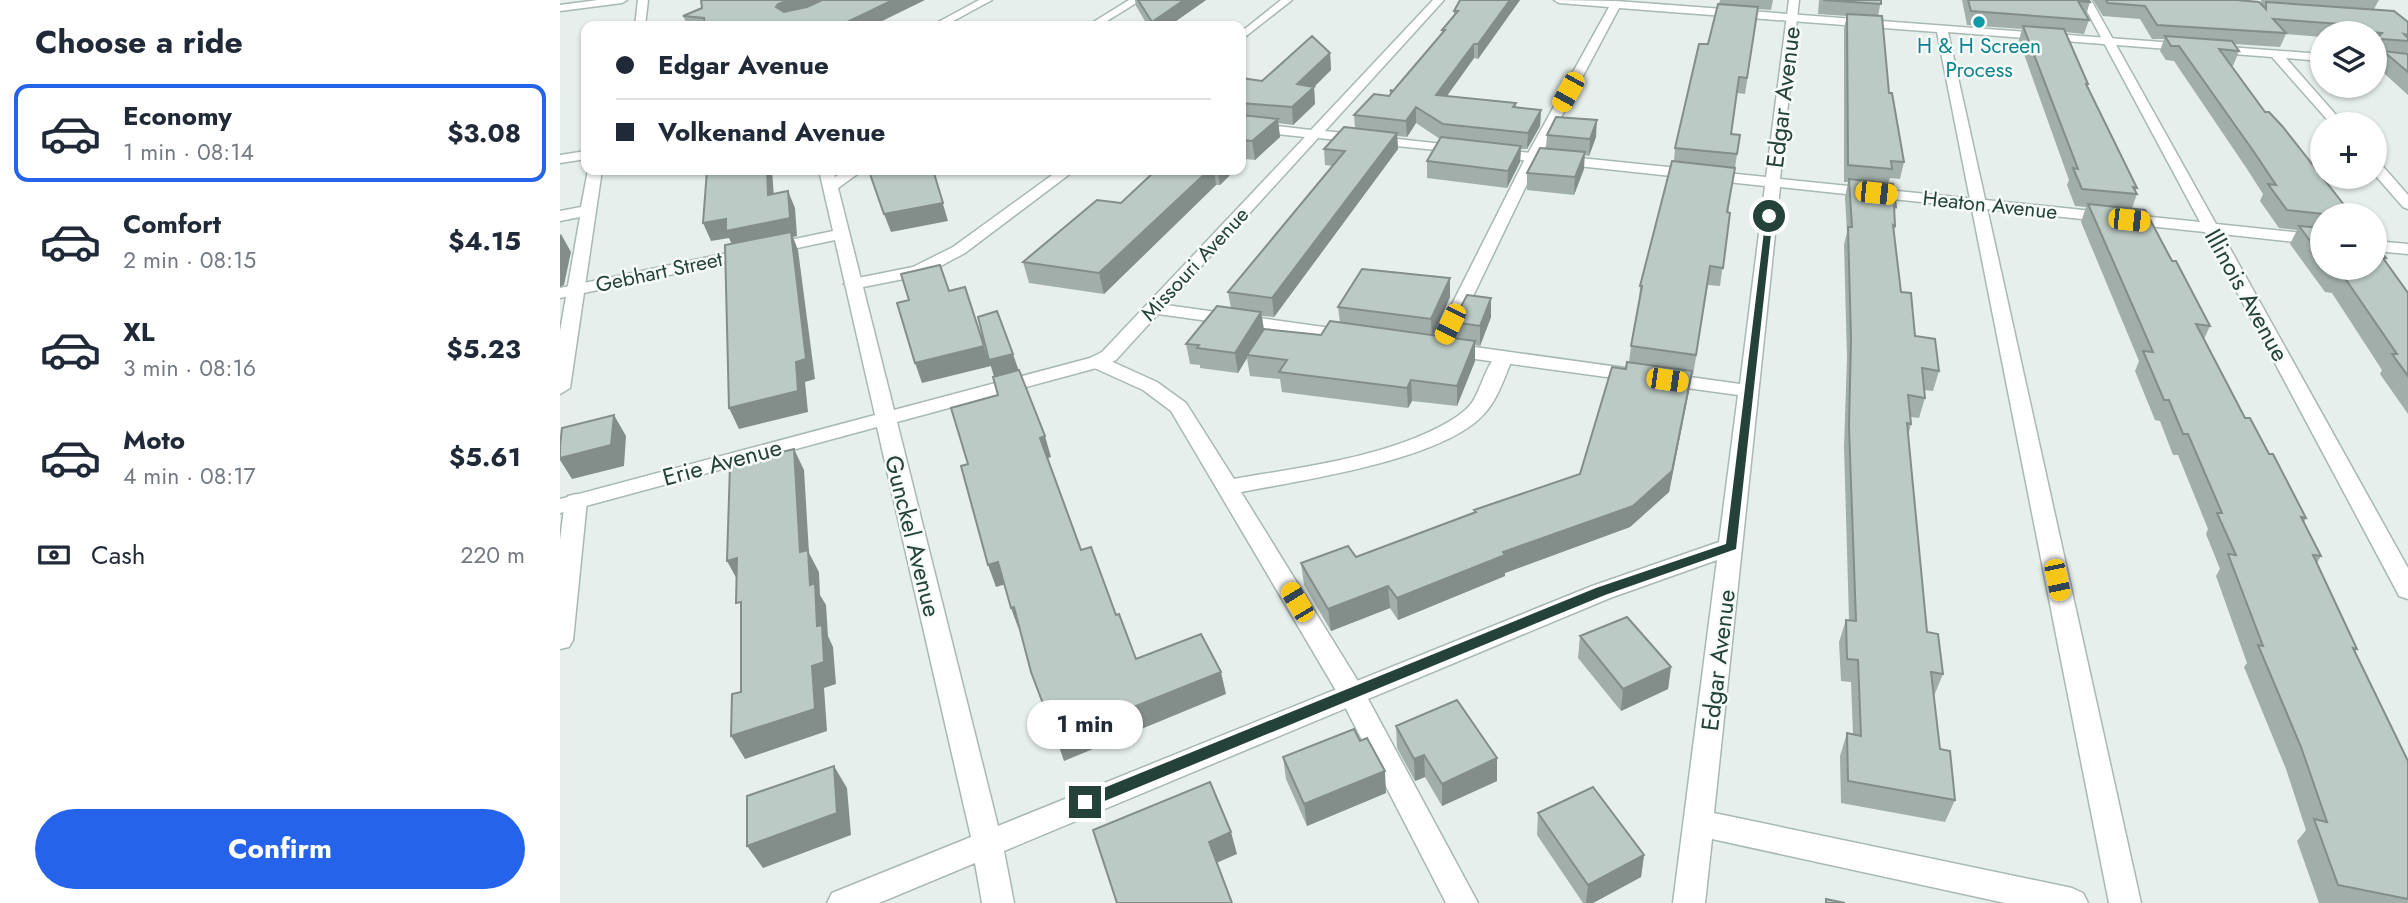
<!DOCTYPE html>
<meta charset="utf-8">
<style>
body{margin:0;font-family:Jost,sans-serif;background:#f6f6f7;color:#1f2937;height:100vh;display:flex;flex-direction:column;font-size:26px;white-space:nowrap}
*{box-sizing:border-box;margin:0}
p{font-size:23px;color:#747a83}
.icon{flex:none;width:38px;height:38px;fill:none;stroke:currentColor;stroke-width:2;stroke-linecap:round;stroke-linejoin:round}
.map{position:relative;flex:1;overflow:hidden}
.panel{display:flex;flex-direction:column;background:#fff;width:560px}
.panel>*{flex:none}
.banner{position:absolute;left:21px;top:21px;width:665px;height:154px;border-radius:14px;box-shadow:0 2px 5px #0004;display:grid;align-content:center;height:154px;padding:0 35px;background:#fff}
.controls{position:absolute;left:1750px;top:21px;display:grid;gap:14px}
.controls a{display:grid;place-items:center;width:77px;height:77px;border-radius:50%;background:#fff;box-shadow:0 2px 5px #0004;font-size:35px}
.end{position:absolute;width:32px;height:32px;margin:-16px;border:9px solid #24423a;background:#fff;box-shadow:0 0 0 4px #fff}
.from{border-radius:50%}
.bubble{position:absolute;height:49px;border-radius:24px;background:#fff;box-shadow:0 2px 5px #0004;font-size:23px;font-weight:700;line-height:49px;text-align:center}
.car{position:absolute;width:21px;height:42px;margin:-21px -10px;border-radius:9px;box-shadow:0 0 5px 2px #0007;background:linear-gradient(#f5c518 24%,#345 0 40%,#f5c518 0 76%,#345 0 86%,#f5c518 0)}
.banner b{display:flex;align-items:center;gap:24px;height:66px;font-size:26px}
.banner b+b{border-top:2px solid #e0e1e3}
.banner i{width:18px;height:18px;background:#1f2937}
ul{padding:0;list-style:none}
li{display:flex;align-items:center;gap:21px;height:98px;margin:0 14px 10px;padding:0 21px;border:4px solid transparent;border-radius:14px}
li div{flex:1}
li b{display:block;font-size:26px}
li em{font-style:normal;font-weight:700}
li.current{border-color:#2563eb}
li>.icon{width:63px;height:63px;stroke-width:1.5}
h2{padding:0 35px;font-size:32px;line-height:84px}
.pay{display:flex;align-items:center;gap:18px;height:77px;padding:0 35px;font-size:26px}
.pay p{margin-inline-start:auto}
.primary-button{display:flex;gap:14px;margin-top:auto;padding:14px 35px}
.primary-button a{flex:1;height:80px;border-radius:42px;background:#2563eb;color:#fff;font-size:28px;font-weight:700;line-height:80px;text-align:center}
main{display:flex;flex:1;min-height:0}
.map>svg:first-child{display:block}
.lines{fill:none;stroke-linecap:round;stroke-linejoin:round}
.service-casing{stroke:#a8b8b2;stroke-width:3}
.minor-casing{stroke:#a8b8b2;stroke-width:3}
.service{fill:#fff;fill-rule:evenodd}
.minor{fill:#fff;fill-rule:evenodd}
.wall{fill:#a1aea9}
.shaded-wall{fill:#838d89}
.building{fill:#bbcac4;stroke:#838d89;stroke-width:2}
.route{fill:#24423a}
.culture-dot{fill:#0f9aa8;stroke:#f7fbf9;stroke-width:2.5}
.labels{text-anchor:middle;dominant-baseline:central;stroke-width:5;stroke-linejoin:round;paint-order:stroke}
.far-culture-label{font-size:21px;fill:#0d838f;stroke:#f7fbf9}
.far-street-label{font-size:21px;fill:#24423a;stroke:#f7fbf9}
.street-label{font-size:24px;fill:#24423a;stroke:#f7fbf9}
</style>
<main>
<section class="panel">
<h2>Choose a ride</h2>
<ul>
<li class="current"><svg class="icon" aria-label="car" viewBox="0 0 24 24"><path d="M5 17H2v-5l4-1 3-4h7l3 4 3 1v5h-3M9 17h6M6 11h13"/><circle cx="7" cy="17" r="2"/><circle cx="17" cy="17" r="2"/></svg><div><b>Economy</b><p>1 min · 08:14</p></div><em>$3.08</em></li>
<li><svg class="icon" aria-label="car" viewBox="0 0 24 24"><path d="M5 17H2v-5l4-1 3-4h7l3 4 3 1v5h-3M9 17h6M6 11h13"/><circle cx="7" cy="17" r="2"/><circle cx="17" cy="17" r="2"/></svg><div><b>Comfort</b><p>2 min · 08:15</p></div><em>$4.15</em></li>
<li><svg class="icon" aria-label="car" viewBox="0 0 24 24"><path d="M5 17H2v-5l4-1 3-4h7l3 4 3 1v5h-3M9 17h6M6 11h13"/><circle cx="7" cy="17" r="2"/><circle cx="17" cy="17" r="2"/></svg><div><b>XL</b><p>3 min · 08:16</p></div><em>$5.23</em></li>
<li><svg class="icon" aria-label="car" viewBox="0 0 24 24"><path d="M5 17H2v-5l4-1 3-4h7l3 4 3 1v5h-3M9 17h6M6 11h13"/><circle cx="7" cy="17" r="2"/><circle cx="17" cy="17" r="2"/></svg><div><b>Moto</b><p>4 min · 08:17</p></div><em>$5.61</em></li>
</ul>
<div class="pay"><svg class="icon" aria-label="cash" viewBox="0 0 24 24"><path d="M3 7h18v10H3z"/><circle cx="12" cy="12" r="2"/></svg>Cash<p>220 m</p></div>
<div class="primary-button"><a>Confirm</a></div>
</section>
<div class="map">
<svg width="1848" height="903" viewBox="0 0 1848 903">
<rect width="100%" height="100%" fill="#e6efeb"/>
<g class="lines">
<g class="service-casing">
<path id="service" d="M 38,0 L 67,0 L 62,3 L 0,11 L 0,5 Z
M 78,0 L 88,0 L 85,26 L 75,26 Z
M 419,0 L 432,0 L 384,26 L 371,26 Z
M 721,0 L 732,0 L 681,40 L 681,32 Z
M 994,0 L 1056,1 L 1762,54 L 1762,61 L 1726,58 L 1784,124 L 1771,124 L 1712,57 L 1388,32 L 1581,903 L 1549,903 L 1377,32 L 1059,8 L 980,157 L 888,348 L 886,352 L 872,352 L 870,348 L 966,157 L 1049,7 L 999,3 Z
M 1815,56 L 1848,59 L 1848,67 L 1815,63 Z
M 1815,162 L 1820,163 L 1848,195 L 1848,209 L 1843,207 L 1815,175 Z
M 28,170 L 42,170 L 10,388 L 0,394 L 0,331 L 20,217 L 0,221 L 0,211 L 21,207 Z
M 499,170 L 515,170 L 405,253 L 364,275 L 293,289 L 284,284 L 293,279 L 353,267 L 393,247 Z
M 944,351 L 953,357 C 945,376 938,399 924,414 C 883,460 743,480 681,492 L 801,686 L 918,903 L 886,903 L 781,699 L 611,411 L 583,390 L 530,366 L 528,362 L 530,358 L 544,358 L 597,382 L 626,403 L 674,479 C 742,467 829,457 890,421 C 897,417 906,410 911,404 C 922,390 927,356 944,351 Z
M 16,494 L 24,496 L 27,501 L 13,640 L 9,647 L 0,649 L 0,540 L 5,501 L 8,496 Z"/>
</g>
<g class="minor-casing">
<path id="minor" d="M 569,0 L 581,0 L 539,26 L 527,26 Z
M 873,0 L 884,0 L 765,131 L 901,146 L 908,150 L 906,153 L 758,138 L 606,305 L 792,331 L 801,336 L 798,340 L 792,341 L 598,314 L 556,360 L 544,366 L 337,422 L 438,826 L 1032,586 L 1159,542 L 1178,395 L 886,355 L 877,349 L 886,343 L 1180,384 L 1205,186 L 933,157 L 926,153 L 933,149 L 1206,177 L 1229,0 L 1239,0 L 1220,179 L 1640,222 L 1521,0 L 1531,0 L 1656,224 L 1762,235 L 1762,245 L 1662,234 L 1848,568 L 1848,599 L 1839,596 L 1836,590 L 1645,232 L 1220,187 L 1154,813 L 1512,888 L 1523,893 L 1528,903 L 1445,903 L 1152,839 L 1145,903 L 1113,903 L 1157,560 L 1050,598 L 444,851 L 454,903 L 422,903 L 415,863 L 319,903 L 267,903 L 272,893 L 411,837 L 317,427 L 0,513 L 0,499 L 315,415 L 275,240 L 0,298 L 0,288 L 273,231 L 259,170 L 273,170 L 275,177 L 286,170 L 303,170 L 278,188 L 334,410 L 530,358 L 542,352 L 745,137 L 681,130 L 681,122 L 751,130 Z
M 26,151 L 26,159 L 0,163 L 0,155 Z
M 1815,241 L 1848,244 L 1848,254 L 1815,251 Z"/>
</g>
<use href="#service" class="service"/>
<use href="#minor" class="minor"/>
</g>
<path class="wall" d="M 575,0 L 646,0 L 609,26 L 588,26 L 576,6 Z
M 960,0 L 918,59 L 914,58 L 887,96 L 956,103 L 956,107 L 981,110 L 980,126 L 967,149 L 961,149 L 960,162 L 947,188 L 867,178 L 867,161 L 880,139 L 856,123 L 847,137 L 837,136 L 838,149 L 714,317 L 702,316 L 704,330 L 761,335 L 780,323 L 778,307 L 890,297 L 873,335 L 894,338 L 893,322 L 931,317 L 920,346 L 915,345 L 915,361 L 897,406 L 852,401 L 848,408 L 722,392 L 720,379 L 690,376 L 687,358 L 678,373 L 640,368 L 640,365 L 630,364 L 626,344 L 671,308 L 668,292 L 772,166 L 765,165 L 764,149 L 795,128 L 794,115 L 830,95 L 830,90 L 833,91 L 882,34 L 882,30 L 894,16 L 894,11 Z
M 1160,0 L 1213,0 L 1211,10 L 1198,9 L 1185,94 L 1177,93 L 1171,134 L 1180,135 L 1168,213 L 1170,213 L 1160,286 L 1148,285 L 1133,375 L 1132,375 L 1109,492 L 1070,527 L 945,573 L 945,576 L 838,620 L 830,608 L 771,631 L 744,585 L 741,563 L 796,557 L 914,513 L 914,510 L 1020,474 L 1069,362 L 1071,346 L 1079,305 L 1080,286 L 1114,161 L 1115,148 L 1148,44 Z
M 1259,0 L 1321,0 L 1318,16 L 1329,93 L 1344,162 L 1340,179 L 1330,178 L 1328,183 L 1336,207 L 1334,214 L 1335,226 L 1334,233 L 1341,292 L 1355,336 L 1379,371 L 1373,391 L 1364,390 L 1365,398 L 1359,418 L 1351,417 L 1351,424 L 1348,436 L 1367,632 L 1383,674 L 1374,696 L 1380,749 L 1395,800 L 1385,822 L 1281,803 L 1280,756 L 1287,733 L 1293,734 L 1291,682 L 1281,681 L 1279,642 L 1286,620 L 1289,620 L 1284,447 L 1287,358 L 1284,245 L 1287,232 L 1285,197 L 1288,182 L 1284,182 L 1284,28 L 1287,16 L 1258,14 Z
M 1402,0 L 1529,0 L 1530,2 L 1526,15 L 1529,20 L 1524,34 L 1505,32 L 1528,84 L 1528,87 L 1577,188 L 1575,191 L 1577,194 L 1572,208 L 1612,261 L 1650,326 L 1644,339 L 1685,418 L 1709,454 L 1746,518 L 1744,522 L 1761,556 L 1757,563 L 1797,649 L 1795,652 L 1848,761 L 1848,903 L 1759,903 L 1737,841 L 1746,830 L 1726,769 L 1684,667 L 1687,663 L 1656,576 L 1660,569 L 1646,534 L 1648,529 L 1618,455 L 1613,455 L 1600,421 L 1595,420 L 1575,371 L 1579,361 L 1521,222 L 1526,207 L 1515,206 L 1507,185 L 1509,180 L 1459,40 L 1462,29 L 1407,25 Z
M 1533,0 L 1684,0 L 1701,3 L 1701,0 L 1819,0 L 1814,9 L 1848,22 L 1848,52 L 1847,54 L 1848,54 L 1848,95 L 1816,66 L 1822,54 L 1817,54 L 1815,57 L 1815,33 L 1762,33 L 1762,37 L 1726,34 L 1720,47 L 1674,44 L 1679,51 L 1673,66 L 1671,65 L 1705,112 L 1792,215 L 1762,215 L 1762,268 L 1815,268 L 1815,244 L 1826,258 L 1825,261 L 1848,293 L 1848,414 L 1820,374 L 1822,370 L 1772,293 L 1765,292 L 1730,244 L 1737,230 L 1719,228 L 1700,201 L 1703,194 L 1687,169 L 1614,61 L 1606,60 L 1600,51 L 1604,39 L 1592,39 L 1580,19 L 1543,16 Z
M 142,8 L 312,26 L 128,26 L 123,16 Z
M 770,53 L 771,70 L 754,87 L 755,104 L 733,125 L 718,123 L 720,137 L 695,160 L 685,159 L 681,163 L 681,78 L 702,81 Z
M 987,135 L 1036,137 L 1029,156 L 1024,155 L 1024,169 L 1014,195 L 967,190 L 967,173 L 986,148 Z
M 596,170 L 675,170 L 660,185 L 656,185 L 544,294 L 469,283 L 463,262 L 561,203 Z
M 1020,636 L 1111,667 L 1108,689 L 1061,711 L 1018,658 Z
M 836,726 L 937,758 L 937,781 L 882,806 L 865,777 L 855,781 L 837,748 Z
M 723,757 L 826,793 L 747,826 L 726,779 Z
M 978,813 L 1084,855 L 1081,877 L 1033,903 L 1023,903 L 977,835 Z"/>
<path class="shaded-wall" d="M 229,0 L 270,0 L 221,21 L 216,7 L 218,4 Z
M 333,0 L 365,0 L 312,26 L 279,26 Z
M 624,0 L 646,0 L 609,26 L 592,26 L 592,22 Z
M 950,0 L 960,0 L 918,59 L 918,44 Z
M 914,44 L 914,58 L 876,111 L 876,95 Z
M 770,53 L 771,70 L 753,88 L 754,87 L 755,104 L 733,125 L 732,107 L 737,84 Z
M 856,107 L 856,123 L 847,137 L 846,121 Z
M 981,110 L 980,126 L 967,149 L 968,133 Z
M 718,119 L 720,137 L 695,160 L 692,141 Z
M 1037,120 L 1036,137 L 1029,156 L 1030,139 Z
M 837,133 L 838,149 L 714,317 L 712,298 Z
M 683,140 L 685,159 L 681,163 L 681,142 Z
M 961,146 L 960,162 L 947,188 L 948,171 Z
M 1025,152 L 1024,169 L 1014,195 L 1015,177 Z
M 42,170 L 76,170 L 45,175 Z
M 207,170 L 212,170 L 215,212 L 208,195 Z
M 373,170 L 388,221 L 331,232 L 324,214 Z
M 649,170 L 654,170 L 656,185 L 544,294 L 539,273 Z
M 657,170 L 675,170 L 660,185 Z
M 228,191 L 235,208 L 237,236 L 233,237 L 238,250 L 255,379 L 245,382 L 248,412 L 179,429 L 169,408 L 174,249 L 169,238 L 151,241 L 143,223 Z
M 1,234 L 11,252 L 4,285 L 0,287 L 0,235 Z
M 890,278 L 890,297 L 872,339 L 871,319 Z
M 931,298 L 931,317 L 920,346 L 920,326 Z
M 701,312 L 704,331 L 687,355 L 687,358 L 678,373 L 675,353 Z
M 915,341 L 915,361 L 897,406 L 897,386 Z
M 424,346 L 431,366 L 362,383 L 355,363 Z
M 453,354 L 460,374 L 435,380 L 429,360 Z
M 1132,371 L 1129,391 L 1109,492 L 1070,527 L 945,573 L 945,576 L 838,620 L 837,598 L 943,552 Z
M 851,380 L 852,401 L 848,408 L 847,388 Z
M 54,415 L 66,436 L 64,466 L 12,479 L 0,460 L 0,458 Z
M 485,436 L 491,457 L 486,459 L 480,438 Z
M 234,449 L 244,470 L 249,553 L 259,572 L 260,595 L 266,605 L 268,636 L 273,647 L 276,684 L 264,688 L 267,731 L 185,759 L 171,736 L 252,666 L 257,626 L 240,552 Z
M 177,558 L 179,583 L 167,561 Z
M 438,562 L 446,584 L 436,587 L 428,565 Z
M 828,586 L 830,608 L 771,631 L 768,609 Z
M 454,607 L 459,630 L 451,608 Z
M 1111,667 L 1108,689 L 1061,711 L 1063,689 Z
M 661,672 L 666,694 L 504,761 L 496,738 Z
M 864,755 L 865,777 L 855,781 L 854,759 Z
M 937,758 L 937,781 L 882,806 L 882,784 Z
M 274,766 L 287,788 L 291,835 L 203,868 L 187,846 Z
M 825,771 L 826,793 L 747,826 L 744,804 Z
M 671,832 L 677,854 L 654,864 L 649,842 Z
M 1084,855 L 1081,877 L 1033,903 L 1026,903 L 1028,885 Z"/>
<path class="building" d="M 141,0 L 229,0 L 218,4 L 216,7 L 224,12 L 247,7 L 262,0 L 333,0 L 279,26 L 232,26 L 186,22 L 186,26 L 145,26 L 144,18 L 123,16 L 142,8 Z
M 578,0 L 624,0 L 592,22 Z
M 900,0 L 950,0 L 918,44 L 914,44 L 876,95 L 956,103 L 953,107 L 981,110 L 968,133 L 883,124 L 856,107 L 846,121 L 794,115 L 814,94 L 829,96 L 832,92 L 830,90 L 833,91 L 885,30 L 882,30 L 898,11 L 894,11 Z
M 1263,0 L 1321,0 L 1321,4 Z
M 1408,0 L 1529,0 L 1530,2 L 1518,1 L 1529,20 L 1411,11 Z
M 1546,0 L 1677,0 L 1699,2 L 1706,9 L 1706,2 L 1834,11 L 1848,22 L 1848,35 L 1844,34 L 1848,38 L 1848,41 L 1822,39 L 1819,48 L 1815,44 L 1815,40 L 1822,33 L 1800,31 L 1793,25 L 1713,19 L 1726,33 L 1597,25 L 1585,6 L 1548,3 Z
M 1158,4 L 1198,7 L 1187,78 L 1179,77 L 1171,134 L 1180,135 L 1177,154 L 1115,148 L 1139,44 L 1148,44 Z
M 1287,14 L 1322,16 L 1329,93 L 1332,93 L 1344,162 L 1331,161 L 1332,169 L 1288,165 Z
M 1463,26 L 1504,29 L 1528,84 L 1526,84 L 1577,188 L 1573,187 L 1577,194 L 1522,189 L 1513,168 L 1518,169 Z
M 752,36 L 770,53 L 737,84 L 754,87 L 732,107 L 681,103 L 681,78 L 702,81 Z
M 1605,36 L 1672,41 L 1679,51 L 1659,49 L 1705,112 L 1709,112 L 1723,127 L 1792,215 L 1773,215 L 1727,210 L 1708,184 L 1716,185 L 1694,152 L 1619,46 L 1611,46 Z
M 1823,51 L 1848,54 L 1848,72 Z
M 681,115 L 718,119 L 692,141 L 683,140 L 681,142 Z
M 996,117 L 1037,120 L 1030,139 L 987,135 Z
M 784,127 L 837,133 L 712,298 L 668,292 L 785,151 L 764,149 Z
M 881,137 L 961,146 L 948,171 L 867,161 Z
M 980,148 L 1025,152 L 1015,177 L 967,173 Z
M 1112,161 L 1175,168 L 1167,212 L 1170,213 L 1163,268 L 1150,266 L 1136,355 L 1071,346 L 1082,286 L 1080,286 Z
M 147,170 L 207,170 L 208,195 L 228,191 L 230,218 L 166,231 L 166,219 L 143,223 Z
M 316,170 L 373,170 L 383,203 L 324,214 L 310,174 Z
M 596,170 L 649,170 L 539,273 L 463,262 L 537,200 L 561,203 Z
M 1289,179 L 1333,184 L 1336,207 L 1334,206 L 1335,226 L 1333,225 L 1341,292 L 1351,293 L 1355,336 L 1375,339 L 1379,371 L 1362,368 L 1365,398 L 1348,395 L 1351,424 L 1347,423 L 1367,632 L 1378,634 L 1383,674 L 1371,672 L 1380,749 L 1390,751 L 1395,800 L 1288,781 L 1287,733 L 1301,736 L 1298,660 L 1287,659 L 1286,620 L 1296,621 L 1289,427 L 1291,338 L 1288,227 L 1292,227 Z
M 1528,204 L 1585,210 L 1612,261 L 1616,261 L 1650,326 L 1636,324 L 1685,418 L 1690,418 L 1709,454 L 1713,454 L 1746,518 L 1741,517 L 1761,556 L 1753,555 L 1797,649 L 1793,648 L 1848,761 L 1848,899 L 1778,885 L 1754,819 L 1767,822 L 1741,747 L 1698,645 L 1703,646 L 1668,554 L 1676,555 L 1657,513 L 1662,513 L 1628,434 L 1623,434 L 1609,400 L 1604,400 L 1583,351 L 1593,352 Z
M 1739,226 L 1762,228 L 1762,257 Z
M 231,232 L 246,359 L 236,362 L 238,391 L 169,408 L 165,245 Z
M 1815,244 L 1826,258 L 1823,258 L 1848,293 L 1848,376 L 1832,354 L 1837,354 L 1782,274 L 1774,273 L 1770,268 L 1815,268 Z
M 380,265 L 389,291 L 405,287 L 424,346 L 355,363 L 337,303 L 349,300 L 341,274 Z
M 802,269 L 890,278 L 871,319 L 778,307 Z
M 907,295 L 931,298 L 920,326 L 893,322 Z
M 657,306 L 701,312 L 675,353 L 637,348 L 639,345 L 626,344 Z
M 437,311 L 453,354 L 429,360 L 418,317 Z
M 770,321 L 915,341 L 897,386 L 851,380 L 847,388 L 719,372 L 727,360 L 687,355 L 704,329 L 761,335 Z
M 1067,362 L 1132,371 L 1112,471 L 1073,506 L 943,552 L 945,555 L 837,598 L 828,586 L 768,609 L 741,563 L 788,546 L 796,557 L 916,512 L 914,510 L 1020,474 L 1052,367 L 1066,369 Z
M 459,370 L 485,436 L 480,438 L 521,550 L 531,547 L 556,615 L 559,614 L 576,659 L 641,634 L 661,672 L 496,738 L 471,672 L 454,607 L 451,608 L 438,562 L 428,565 L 401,466 L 408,464 L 391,408 L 438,395 L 433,377 Z
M 54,415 L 51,445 L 0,458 L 0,446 L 2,428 Z
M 234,449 L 240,552 L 248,550 L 250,585 L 255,583 L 257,626 L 262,625 L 264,662 L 252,666 L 255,709 L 171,736 L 172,694 L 181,692 L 181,602 L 176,603 L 177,558 L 167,561 L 170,465 Z
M 1067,617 L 1111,667 L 1063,689 L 1020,636 Z
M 897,700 L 937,758 L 882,784 L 864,755 L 854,759 L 836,726 Z
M 794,729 L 800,741 L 807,738 L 825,771 L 744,804 L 723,757 Z
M 274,766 L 277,813 L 187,846 L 187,796 Z
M 650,782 L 671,832 L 649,842 L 672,903 L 557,903 L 533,830 Z
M 1033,787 L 1084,855 L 1028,885 L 978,813 Z
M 1266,899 L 1285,903 L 1266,903 Z"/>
<path class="route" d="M 1206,215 L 1213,216 L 1176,549 L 1045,595 L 530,807 L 519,807 L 517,802 L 519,798 L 1036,588 L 1166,544 Z"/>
<circle class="culture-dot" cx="1419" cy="22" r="7"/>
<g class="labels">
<g class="far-culture-label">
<text x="1419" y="46">H &amp; H Screen<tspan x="1419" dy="24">Process</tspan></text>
</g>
<g class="far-street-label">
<text transform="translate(1430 205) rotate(6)">Heaton Avenue</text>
<text transform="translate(635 264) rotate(-47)">Missouri Avenue</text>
<text transform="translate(99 272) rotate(-12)">Gebhart Street</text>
</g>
<g class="street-label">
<text transform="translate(1223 97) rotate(-83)">Edgar Avenue</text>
<text transform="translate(1687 295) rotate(61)">Illinois Avenue</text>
<text transform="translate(162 462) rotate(-15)">Erie Avenue</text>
<text transform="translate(353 536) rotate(76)">Gunckel Avenue</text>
<text transform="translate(1158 660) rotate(-83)">Edgar Avenue</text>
</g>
</g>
</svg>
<div class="controls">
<a><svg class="icon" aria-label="layers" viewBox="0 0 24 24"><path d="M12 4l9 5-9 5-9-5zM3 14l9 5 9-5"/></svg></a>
<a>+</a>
<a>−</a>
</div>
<i class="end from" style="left:1209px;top:216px"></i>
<i class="end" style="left:525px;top:802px"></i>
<div class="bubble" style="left:467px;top:700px;width:116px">1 min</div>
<i class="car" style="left:1008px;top:92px;rotate:209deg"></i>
<i class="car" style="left:1316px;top:193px;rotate:96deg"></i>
<i class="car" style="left:1569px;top:220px;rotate:96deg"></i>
<i class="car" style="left:890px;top:324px;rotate:206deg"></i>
<i class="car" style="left:1107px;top:380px;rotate:98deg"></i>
<i class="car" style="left:1497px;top:580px;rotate:168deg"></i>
<i class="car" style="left:737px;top:602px;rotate:329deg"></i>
<div class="banner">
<b><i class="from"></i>Edgar Avenue</b>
<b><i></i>Volkenand Avenue</b>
</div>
</div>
</main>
